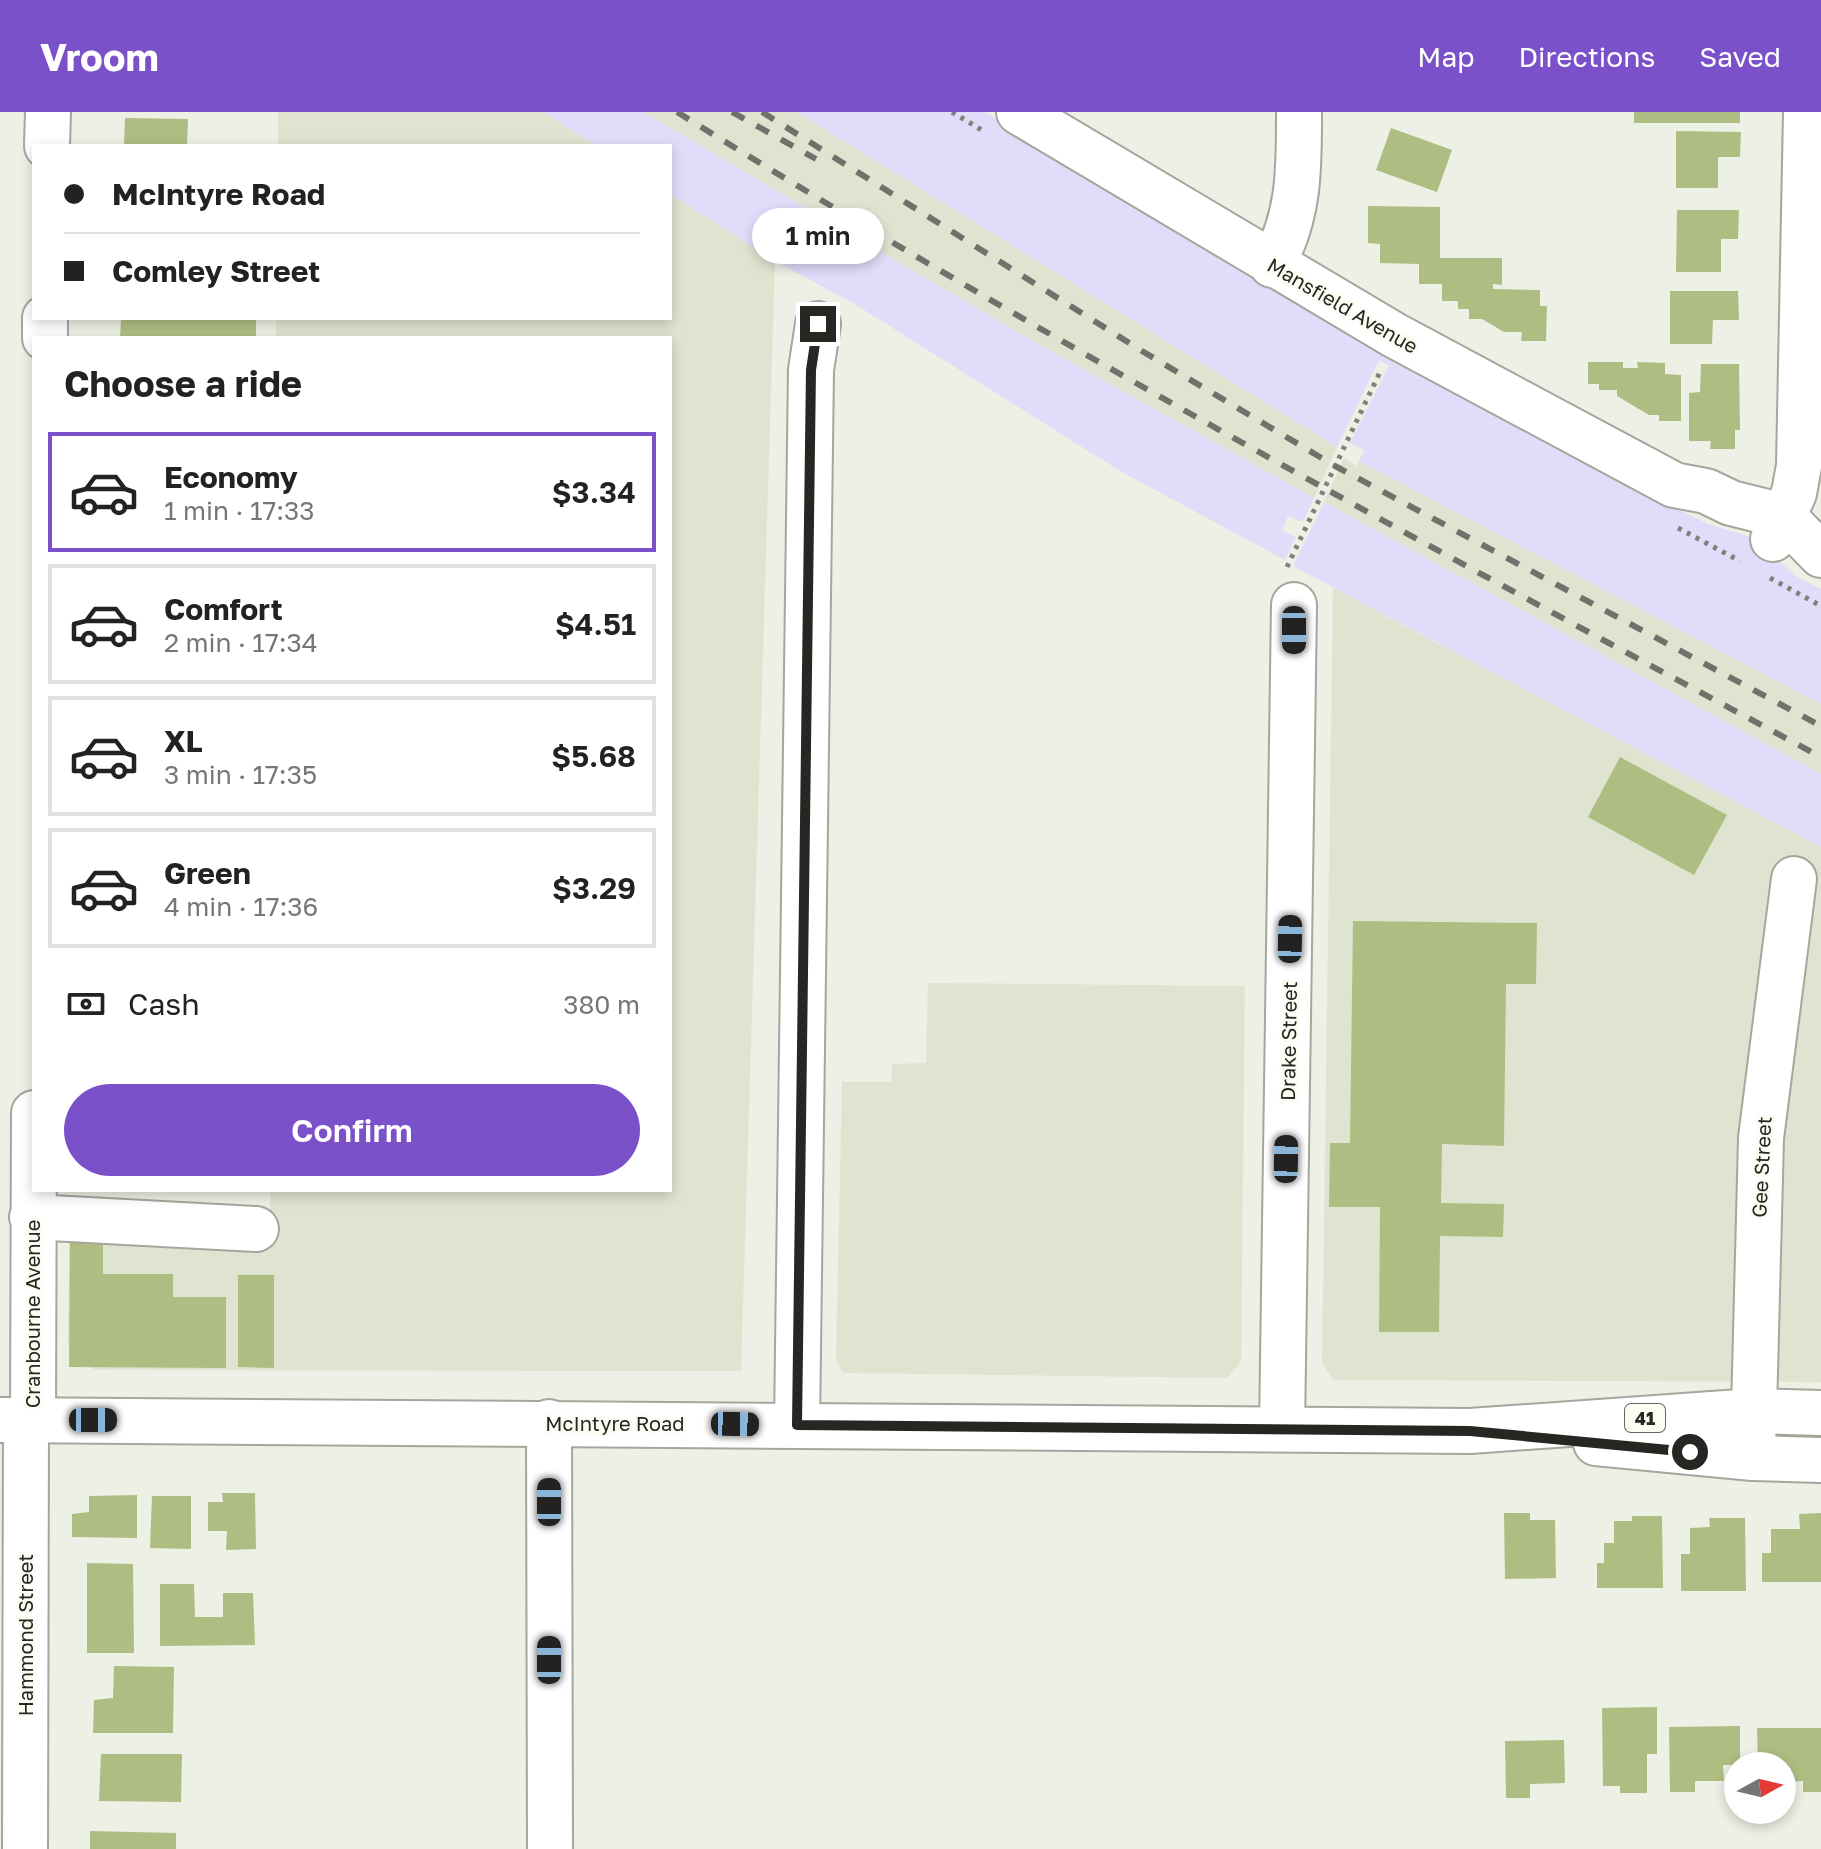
<!DOCTYPE html>
<meta charset="utf-8">
<style>
body{margin:0;font-family:"Golos Text",sans-serif;background:#f6f6f6;color:#222;height:100vh;display:flex;flex-direction:column;font-size:30px;white-space:nowrap}
*{box-sizing:border-box;margin:0}
p{font-size:26px;color:#767676}
.icon{flex:none;width:44px;height:44px;fill:none;stroke:currentColor;stroke-width:2;stroke-linecap:round;stroke-linejoin:round}
.map{position:relative;flex:1;overflow:hidden}
.sheet{position:absolute;left:32px;top:224px;width:640px;height:856px;display:flex;flex-direction:column;background:#fff;border-radius:0px;box-shadow:0 4px 12px #0003}
.sheet>*{flex:none}
.guide{position:absolute;left:32px;top:32px;width:640px;height:176px;border-radius:0px;box-shadow:0 4px 12px #0003;display:grid;align-content:center;height:176px;padding:0 32px;background:#fff}
.needle{width:52px;rotate:82deg}
.controls{position:absolute;left:1724px;top:1640px;display:grid;gap:16px}
.controls a{display:grid;place-items:center;width:72px;height:72px;border-radius:50%;background:#fff;box-shadow:0 4px 12px #0003;font-size:40px}
.end{position:absolute;width:36px;height:36px;margin:-18px;border:10px solid #252722;background:#fff;box-shadow:0 0 0 4px #fff}
.from{border-radius:50%}
.bubble{position:absolute;height:56px;border-radius:28px;background:#fff;box-shadow:0 4px 12px #0003;font-size:26px;font-weight:600;line-height:56px;text-align:center}
.car{position:absolute;width:24px;height:48px;margin:-24px -12px;border-radius:10px;box-shadow:0 0 6px 2px #0007;background:linear-gradient(#222 24%,#8ab4d8 0 40%,#222 0 76%,#8ab4d8 0 86%,#222 0)}
.guide b{display:flex;align-items:center;gap:28px;height:76px;font-size:30px}
.guide b+b{border-top:2px solid #e0e0e0}
.guide i{width:20px;height:20px;background:#222}
ul{padding:0;list-style:none}
li{display:flex;align-items:center;gap:24px;height:120px;margin:0 16px 12px;padding:0 16px;border:4px solid #e0e0e0;border-radius:0px}
li div{flex:1}
li b{display:block;font-size:30px}
li em{font-style:normal;font-weight:600}
li.current{border-color:#7b51ca}
li>.icon{width:72px;height:72px;stroke-width:1.5}
h2{padding:0 32px;font-size:36px;line-height:96px}
.pay{display:flex;align-items:center;gap:20px;height:88px;padding:0 32px;font-size:30px}
.pay p{margin-inline-start:auto}
.primary-button{display:flex;gap:16px;margin-top:auto;padding:16px 32px}
.primary-button a{flex:1;height:92px;border-radius:48px;background:#7b51ca;color:#fff;font-size:32px;font-weight:600;line-height:92px;text-align:center}
header{display:flex;align-items:center;gap:48px;box-sizing:border-box;height:112px;padding:0 40px;background:#7b51ca;color:#fff}
header strong{font-size:38px}
nav{display:flex;gap:44px;margin-inline-start:auto;font-size:28px}
.map>svg:first-child{display:block}
.built{fill:#dfe4d1}
.green{fill:#e2dbfa}
.building{fill:#afbd82}
.lines{fill:none;stroke-linecap:round;stroke-linejoin:round}
.minor-casing{stroke:#a4a79c;stroke-width:48}
.major-casing{stroke:#a4a79c;stroke-width:48}
.path{stroke:#80827a;stroke-width:5;stroke-dasharray:4 6;stroke-linecap:butt}
.minor{stroke:#fff;stroke-width:44}
.major{stroke:#fff;stroke-width:44}
.rail{stroke:#6f726a;stroke-width:6;stroke-dasharray:14 14;stroke-linecap:butt}
.route{stroke:#252722;stroke-width:10}
.labels{text-anchor:middle;dominant-baseline:central;stroke-width:6;stroke-linejoin:round;paint-order:stroke}
.shield{fill:#fafef2;stroke:#656860;stroke-width:2}
.shield-label{font-size:18px;font-weight:bold;fill:#252722}
.street-label{font-size:20px;fill:#252722;stroke:#fafef2}
</style>
<header>
<strong>Vroom</strong>
<nav><a>Map</a><a>Directions</a><a>Saved</a></nav>
</header>
<div class="map">
<svg width="1821" height="1737" viewBox="0 0 1821 1737">
<rect width="100%" height="100%" fill="#edf0e4"/>
<path class="built" d="M 278,0 L 543,0 L 596,34 L 278,34 Z
M 643,0 L 797,0 L 1337,335 L 1314,386 L 1024,224 Z
M 670,82 L 775,149 L 741,1259 L 95,1258 L 68,1233 L 70,1097 L 270,1101 L 270,1078 L 670,1078 L 670,226 L 276,226 L 276,206 L 670,206 Z
M 1344,346 L 1357,354 L 1359,349 L 1821,592 L 1821,662 L 1324,390 Z
M 1333,476 L 1821,735 L 1821,1270 L 1333,1268 L 1322,1251 Z
M 928,871 L 1245,874 L 1241,1250 L 1227,1266 L 843,1261 L 836,1247 L 842,970 L 891,970 L 892,952 L 926,951 Z"/>
<path class="green" d="M 543,0 L 643,0 L 1024,224 L 1314,386 L 1303,410 L 1288,404 L 1282,418 L 1296,425 L 1285,448 L 1120,359 L 853,191 L 775,149 L 670,82 L 670,34 L 596,34 Z
M 797,0 L 985,0 L 1349,216 L 1670,393 L 1708,412 L 1754,426 L 1796,464 L 1821,477 L 1821,592 L 1359,349 L 1364,338 L 1350,331 L 1389,254 L 1379,248 L 1337,335 Z
M 1324,390 L 1821,662 L 1821,735 L 1293,454 Z"/>
<path class="building" d="M 1634,0 L 1740,0 L 1740,11 L 1634,11 Z
M 125,6 L 188,7 L 187,34 L 124,34 Z
M 1391,16 L 1452,38 L 1437,80 L 1376,58 Z
M 1676,19 L 1741,20 L 1740,45 L 1718,45 L 1718,76 L 1676,76 Z
M 1368,94 L 1440,95 L 1440,146 L 1502,146 L 1502,173 L 1493,172 L 1493,177 L 1540,178 L 1540,194 L 1547,194 L 1546,229 L 1521,229 L 1522,220 L 1504,220 L 1482,207 L 1469,207 L 1469,197 L 1458,197 L 1458,189 L 1442,189 L 1442,172 L 1419,172 L 1419,152 L 1380,151 L 1380,132 L 1368,131 Z
M 1677,98 L 1739,98 L 1738,127 L 1721,127 L 1721,160 L 1676,160 Z
M 1670,179 L 1738,179 L 1739,208 L 1713,208 L 1712,232 L 1670,232 Z
M 142,206 L 256,206 L 256,226 L 120,226 L 121,208 Z
M 1588,250 L 1623,250 L 1623,256 L 1638,256 L 1637,250 L 1665,251 L 1665,262 L 1681,263 L 1681,309 L 1659,309 L 1659,303 L 1649,303 L 1617,284 L 1617,278 L 1599,278 L 1599,272 L 1588,272 Z
M 1701,252 L 1739,252 L 1740,318 L 1735,318 L 1735,337 L 1710,337 L 1711,329 L 1689,329 L 1689,281 L 1700,280 Z
M 1620,645 L 1727,703 L 1694,763 L 1588,705 Z
M 1353,809 L 1537,811 L 1536,872 L 1506,872 L 1504,1034 L 1442,1032 L 1441,1091 L 1504,1092 L 1503,1125 L 1440,1124 L 1439,1220 L 1379,1220 L 1380,1095 L 1329,1095 L 1330,1031 L 1350,1031 Z
M 70,1113 L 103,1113 L 103,1162 L 173,1162 L 173,1185 L 226,1185 L 226,1256 L 69,1255 Z
M 238,1163 L 274,1163 L 274,1256 L 238,1255 Z
M 222,1381 L 255,1381 L 256,1437 L 226,1438 L 227,1419 L 208,1419 L 208,1390 L 223,1390 Z
M 137,1383 L 137,1426 L 72,1425 L 72,1402 L 89,1400 L 89,1384 Z
M 152,1384 L 191,1384 L 191,1437 L 150,1436 Z
M 1504,1401 L 1530,1401 L 1530,1408 L 1555,1408 L 1556,1466 L 1505,1467 Z
M 1821,1401 L 1821,1470 L 1762,1470 L 1762,1441 L 1771,1441 L 1771,1417 L 1800,1417 L 1799,1402 Z
M 1632,1404 L 1662,1404 L 1663,1476 L 1597,1476 L 1597,1451 L 1604,1451 L 1604,1431 L 1614,1431 L 1614,1409 L 1632,1409 Z
M 1709,1406 L 1745,1406 L 1746,1479 L 1681,1479 L 1681,1442 L 1690,1442 L 1690,1416 L 1710,1415 Z
M 87,1451 L 133,1452 L 134,1541 L 87,1541 Z
M 160,1472 L 194,1472 L 195,1505 L 223,1505 L 223,1481 L 253,1481 L 255,1533 L 160,1534 Z
M 114,1554 L 174,1555 L 173,1621 L 93,1621 L 94,1588 L 113,1586 Z
M 1657,1595 L 1657,1642 L 1647,1642 L 1647,1681 L 1620,1681 L 1620,1674 L 1603,1674 L 1602,1596 Z
M 1740,1614 L 1740,1653 L 1723,1653 L 1724,1669 L 1695,1669 L 1695,1680 L 1670,1680 L 1669,1615 Z
M 1757,1616 L 1821,1616 L 1821,1680 L 1803,1680 L 1803,1669 L 1782,1670 L 1782,1654 L 1758,1654 Z
M 1564,1628 L 1565,1671 L 1530,1672 L 1530,1686 L 1506,1686 L 1505,1629 Z
M 101,1642 L 182,1642 L 181,1690 L 99,1689 Z
M 90,1719 L 176,1721 L 176,1737 L 90,1737 Z"/>
<g class="lines">
<g class="minor-casing">
<path id="minor" d="M 1019,0 L 1394,223 L 1674,373 L 1706,379 L 1731,391 L 1783,404 L 1821,443
M 47,34 L 48,0
M 1272,153 C 1300,104 1299,55 1299,0
M 45,226 L 45,206
M 1773,427 L 1794,381 L 1799,354 L 1806,0
M 32,1105 L 256,1117
M 33,1308 L 34,1001
M 549,1310 L 550,1737
M 797,1313 L 811,258 L 818,212
M 1282,1317 L 1294,493
M 1753,1338 L 1761,1026 L 1794,767
M 25,1737 L 26,1308"/>
</g>
<g class="major-casing">
<path id="major" d="M 0,1308 L 1470,1319 L 1754,1299 L 1821,1301
M 1596,1331 L 1753,1346 L 1821,1348"/>
</g>
<path class="path" d="M 952,0 L 985,20
M 1678,416 L 1740,449
M 1287,455 L 1381,258
M 1770,466 L 1821,494"/>
<use href="#minor" class="minor"/>
<use href="#major" class="major"/>
<path class="rail" d="M 677,0 C 1049,231 1435,438 1821,645
M 732,0 L 816,47
M 762,0 L 1142,239 L 1335,354 L 1821,614"/>
</g>
<g class="lines">
<path class="route" d="M 818,212 L 811,258 L 797,1313 L 1470,1319 L 1690,1340"/>
</g>
<g class="labels">
<rect class="shield" x="1625" y="1292" width="40" height="28" rx="6"/>
<g class="shield-label">
<text x="1645" y="1306">41</text>
</g>
<g class="street-label">
<text transform="translate(1343 193) rotate(30)">Mansfield Avenue</text>
<text transform="translate(1288 929) rotate(-89)">Drake Street</text>
<text transform="translate(1761 1055) rotate(-87)">Gee Street</text>
<text transform="translate(32 1202) rotate(-90)">Cranbourne Avenue</text>
<text x="615" y="1311">McIntyre Road</text>
<text transform="translate(25 1523) rotate(-90)">Hammond Street</text>
</g>
</g>
</svg>
<div class="controls">
<a><svg class="needle" viewBox="-14 -14 28 28"><path d="M0-13l5 13h-10z" fill="#e53935"/><path d="M0 13l5-13h-10z" fill="#767676"/></svg></a>
</div>
<i class="end from" style="left:1690px;top:1340px"></i>
<i class="end" style="left:818px;top:212px"></i>
<div class="bubble" style="left:752px;top:96px;width:132px">1 min</div>
<i class="car" style="left:1294px;top:518px;rotate:180deg"></i>
<i class="car" style="left:1290px;top:827px;rotate:1deg"></i>
<i class="car" style="left:1286px;top:1047px;rotate:1deg"></i>
<i class="car" style="left:93px;top:1308px;rotate:90deg"></i>
<i class="car" style="left:735px;top:1312px;rotate:91deg"></i>
<i class="car" style="left:549px;top:1390px;rotate:0deg"></i>
<i class="car" style="left:549px;top:1548px;rotate:0deg"></i>
<div class="guide">
<b><i class="from"></i>McIntyre Road</b>
<b><i></i>Comley Street</b>
</div>
<section class="sheet">
<h2>Choose a ride</h2>
<ul>
<li class="current"><svg class="icon" aria-label="car" viewBox="0 0 24 24"><path d="M5 17H2v-5l4-1 3-4h7l3 4 3 1v5h-3M9 17h6M6 11h13"/><circle cx="7" cy="17" r="2"/><circle cx="17" cy="17" r="2"/></svg><div><b>Economy</b><p>1 min · 17:33</p></div><em>$3.34</em></li>
<li><svg class="icon" aria-label="car" viewBox="0 0 24 24"><path d="M5 17H2v-5l4-1 3-4h7l3 4 3 1v5h-3M9 17h6M6 11h13"/><circle cx="7" cy="17" r="2"/><circle cx="17" cy="17" r="2"/></svg><div><b>Comfort</b><p>2 min · 17:34</p></div><em>$4.51</em></li>
<li><svg class="icon" aria-label="car" viewBox="0 0 24 24"><path d="M5 17H2v-5l4-1 3-4h7l3 4 3 1v5h-3M9 17h6M6 11h13"/><circle cx="7" cy="17" r="2"/><circle cx="17" cy="17" r="2"/></svg><div><b>XL</b><p>3 min · 17:35</p></div><em>$5.68</em></li>
<li><svg class="icon" aria-label="car" viewBox="0 0 24 24"><path d="M5 17H2v-5l4-1 3-4h7l3 4 3 1v5h-3M9 17h6M6 11h13"/><circle cx="7" cy="17" r="2"/><circle cx="17" cy="17" r="2"/></svg><div><b>Green</b><p>4 min · 17:36</p></div><em>$3.29</em></li>
</ul>
<div class="pay"><svg class="icon" aria-label="cash" viewBox="0 0 24 24"><path d="M3 7h18v10H3z"/><circle cx="12" cy="12" r="2"/></svg>Cash<p>380 m</p></div>
<div class="primary-button"><a>Confirm</a></div>
</section>
</div>
